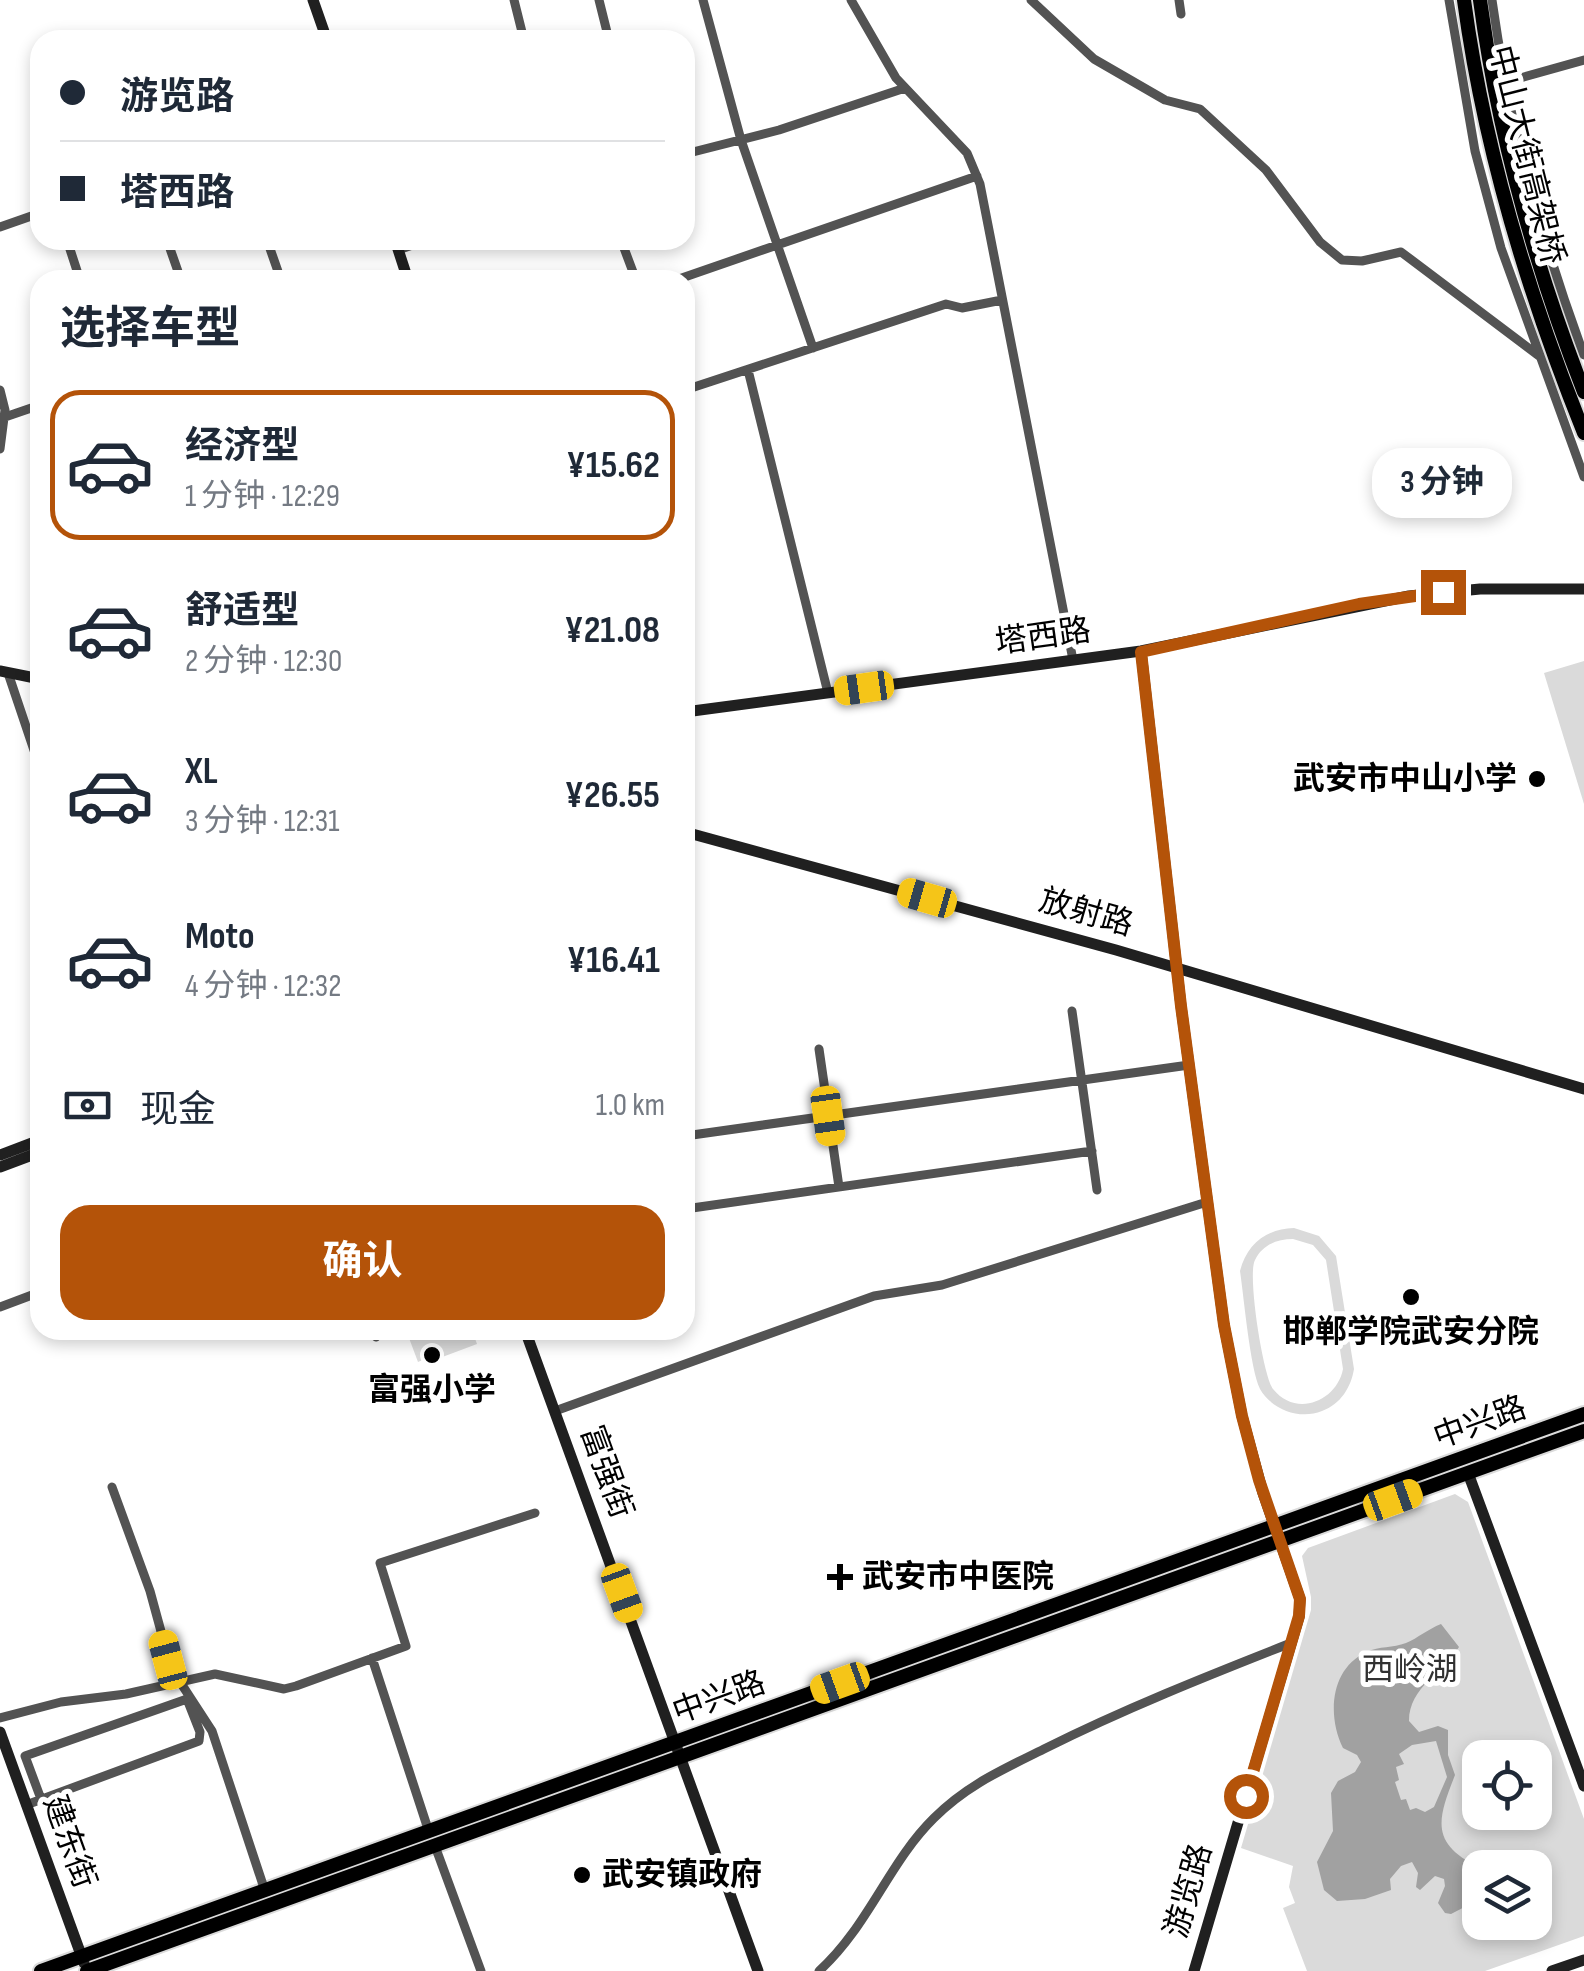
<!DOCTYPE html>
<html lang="zh">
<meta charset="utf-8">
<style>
body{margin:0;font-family:"Sofia Sans Condensed","Noto Sans SC",sans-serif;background:#f6f6f7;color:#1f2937;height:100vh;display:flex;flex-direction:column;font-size:38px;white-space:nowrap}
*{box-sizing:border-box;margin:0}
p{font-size:32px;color:#747a83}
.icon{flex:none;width:55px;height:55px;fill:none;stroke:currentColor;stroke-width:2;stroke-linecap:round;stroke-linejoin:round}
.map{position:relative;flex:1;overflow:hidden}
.sheet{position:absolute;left:30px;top:270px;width:665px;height:1070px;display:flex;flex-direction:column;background:#fff;border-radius:30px;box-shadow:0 5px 15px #0003}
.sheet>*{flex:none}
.banner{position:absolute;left:30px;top:30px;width:665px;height:220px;border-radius:30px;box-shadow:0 5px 15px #0003;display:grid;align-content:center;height:220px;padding:0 30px;background:#fff}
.fabs{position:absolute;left:1462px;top:1740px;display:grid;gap:20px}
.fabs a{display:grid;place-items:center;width:90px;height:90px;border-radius:20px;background:#fff;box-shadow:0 5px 15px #0003;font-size:50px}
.end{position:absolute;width:45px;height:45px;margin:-22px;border:12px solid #b45309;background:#fff;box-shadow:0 0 0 5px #fff}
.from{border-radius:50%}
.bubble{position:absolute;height:70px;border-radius:30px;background:#fff;box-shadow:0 5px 15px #0003;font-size:32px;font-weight:700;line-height:70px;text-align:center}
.car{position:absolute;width:30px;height:60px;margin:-30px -15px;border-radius:12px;box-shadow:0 0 8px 2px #0007;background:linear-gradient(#f5c518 24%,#345 0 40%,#f5c518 0 76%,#345 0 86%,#f5c518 0)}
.banner b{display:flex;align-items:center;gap:35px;height:95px;font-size:38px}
.banner b+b{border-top:2px solid #e0e1e3}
.banner i{width:25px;height:25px;background:#1f2937}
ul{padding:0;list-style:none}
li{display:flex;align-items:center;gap:30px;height:150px;margin:0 20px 15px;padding:0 10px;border:5px solid transparent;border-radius:30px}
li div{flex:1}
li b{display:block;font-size:38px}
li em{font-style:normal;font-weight:700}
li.current{border-color:#b45309}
li>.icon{width:90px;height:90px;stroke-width:1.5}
h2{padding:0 30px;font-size:45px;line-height:120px}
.pay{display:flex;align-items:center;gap:25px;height:110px;padding:0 30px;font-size:38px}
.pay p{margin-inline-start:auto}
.primary-button{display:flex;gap:20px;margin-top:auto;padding:20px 30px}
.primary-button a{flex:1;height:115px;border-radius:30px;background:#b45309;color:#fff;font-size:40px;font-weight:700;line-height:115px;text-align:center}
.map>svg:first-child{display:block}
.green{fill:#dadada;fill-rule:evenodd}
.water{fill:#a1a1a1;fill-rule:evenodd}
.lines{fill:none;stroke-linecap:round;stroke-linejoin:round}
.primary-casing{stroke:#dbdbdb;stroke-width:18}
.street{stroke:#535353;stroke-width:9}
.secondary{stroke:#202020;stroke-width:11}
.primary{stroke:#000;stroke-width:14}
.route{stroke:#b45309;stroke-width:12}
.poi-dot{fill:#000;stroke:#fff;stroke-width:4}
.labels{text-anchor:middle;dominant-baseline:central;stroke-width:10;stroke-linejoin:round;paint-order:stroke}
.street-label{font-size:32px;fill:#000;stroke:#fff}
.poi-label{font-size:32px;font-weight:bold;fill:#000;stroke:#fff}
.park-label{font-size:32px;fill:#313131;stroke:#fff}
</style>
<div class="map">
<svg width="1584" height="1971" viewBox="0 0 1584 1971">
<rect width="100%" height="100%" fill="#fff"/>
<path class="green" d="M 1584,661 L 1584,804 L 1544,673 Z
M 1294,1228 L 1319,1236 L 1336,1256 L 1354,1369 C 1351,1387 1341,1404 1322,1411 C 1300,1420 1272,1410 1260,1389 C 1250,1368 1244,1298 1240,1271 C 1247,1244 1266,1229 1294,1228 ZM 1293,1239 L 1313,1245 L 1326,1260 L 1343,1369 C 1337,1401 1296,1418 1273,1389 C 1263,1376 1247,1274 1255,1260 C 1262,1245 1277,1239 1293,1239 Z
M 406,1330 L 472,1330 L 477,1344 L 429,1362 L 427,1358 L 418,1362 Z
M 1455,1494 L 1468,1502 L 1584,1819 L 1584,1936 L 1485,1971 L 1307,1971 L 1283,1908 L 1295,1903 L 1289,1887 L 1293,1866 L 1241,1848 L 1311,1610 L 1311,1597 L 1302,1556 L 1308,1548 ZM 1480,1758 L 1535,1758 L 1535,1812 L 1480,1812 ZM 1480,1868 L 1535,1868 L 1535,1922 L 1480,1922 Z"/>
<path class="water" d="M 1441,1624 L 1459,1647 C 1443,1673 1409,1687 1409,1721 L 1419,1732 L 1438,1726 L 1448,1730 L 1448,1755 L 1455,1775 C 1437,1821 1430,1843 1480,1868 L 1480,1899 L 1451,1914 L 1445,1913 L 1438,1903 L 1445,1886 L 1444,1879 L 1435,1876 L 1420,1890 L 1416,1887 L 1418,1873 L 1412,1862 L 1401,1866 L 1390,1879 L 1391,1890 L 1365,1899 L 1337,1901 L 1324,1890 L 1317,1862 L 1333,1831 L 1331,1793 L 1338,1781 L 1355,1772 L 1361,1762 L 1357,1755 L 1343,1748 C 1327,1716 1330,1668 1367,1652 C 1379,1646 1393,1648 1406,1643 C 1418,1638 1428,1629 1441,1624 ZM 1436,1741 L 1447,1777 L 1434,1807 L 1425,1812 L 1416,1808 L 1410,1810 L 1406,1799 L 1401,1800 L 1395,1782 L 1399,1780 L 1396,1767 L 1404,1764 L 1399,1754 L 1412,1745 Z"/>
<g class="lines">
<g class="primary-casing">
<path id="primary" d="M 1464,0 C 1484,149 1528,294 1584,433
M 1480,0 C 1498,134 1535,266 1584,392
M 41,1971 L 1584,1414
M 87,1971 L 1584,1431"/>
</g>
<path class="street" d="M 514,0 L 524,40
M 599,0 L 609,40
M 703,0 L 741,140 L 813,348
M 851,0 L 896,78 L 967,153 L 980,184 L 1073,660
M 1031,0 L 1094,59 L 1165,100 L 1200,109 L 1266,170 L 1320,242 L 1342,260 L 1362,261 L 1401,252 L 1539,356
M 1179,0 L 1181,14
M 1449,0 L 1475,151 L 1501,248 L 1584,477
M 1492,0 C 1509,123 1541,239 1584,355
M 1506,82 L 1584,60
M 685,154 L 779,130 L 905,88
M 0,227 L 40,213
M 67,240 L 80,280
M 167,240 L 181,280
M 267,240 L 281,280
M 621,240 L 636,280
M 398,250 L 427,240
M 676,280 L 977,176
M 748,370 L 828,693
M 0,390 L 5,410 L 0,449
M 685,390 L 946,304 L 962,308 L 1002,300
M 5,417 L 40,405
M 8,673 L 40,768
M 1072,1011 L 1097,1190
M 819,1049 L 839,1187
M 685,1136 L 1189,1065
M 685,1209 L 1092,1151
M 0,1307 L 40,1292
M 375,1330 L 376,1337
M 555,1411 L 874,1296 L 942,1285 L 1207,1202
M 112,1487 L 150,1591 L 171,1668 L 212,1731 L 265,1891
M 372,1658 L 429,1832
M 0,1718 L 61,1702 L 126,1694 L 215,1674 L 284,1689 L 296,1686 L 406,1646 L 380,1563 L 535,1513
M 26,1805 L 199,1741 L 200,1732 L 187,1699 L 25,1756 L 41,1799
M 435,1846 L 481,1971
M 819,1971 C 868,1927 889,1862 934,1818 C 967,1785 1002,1770 1044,1749 C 1124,1709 1207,1676 1291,1643"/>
<path class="secondary" d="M 313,0 L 327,40
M 395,240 L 408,280
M 1141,651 L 1181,1006 L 1224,1325 L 1242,1416 L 1263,1493 L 1300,1599 L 1299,1617 L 1194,1971
M 0,671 L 40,679
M 685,712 L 1141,651 L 1409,596 L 1480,589 L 1584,589
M 685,832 L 1116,950 L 1584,1089
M 0,1155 L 40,1140
M 0,1167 L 40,1152
M 525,1330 L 758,1971
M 1468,1473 L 1584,1786
M 0,1732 L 84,1963
M 1552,1971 L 1584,1960"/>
<use href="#primary" class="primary"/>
</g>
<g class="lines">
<path class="route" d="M 1246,1796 L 1299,1616 L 1300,1599 L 1259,1480 L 1242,1416 L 1224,1325 L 1181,1006 L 1141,652 L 1359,604 L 1443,592"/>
</g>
<g class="poi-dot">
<circle cx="1537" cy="779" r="10"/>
<circle cx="1411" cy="1297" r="10"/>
<circle cx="432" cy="1355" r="10"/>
<path d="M835 1562h10v10h10v10h-10v10h-10v-10h-10v-10h10z"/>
<circle cx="582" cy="1875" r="10"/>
</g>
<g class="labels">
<g class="street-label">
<text transform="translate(1526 155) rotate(76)">中山大街高架桥</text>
<text transform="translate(1043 637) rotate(-8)">塔西路</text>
<text transform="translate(1086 913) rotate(16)">放射路</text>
<text transform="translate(1480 1423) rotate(-20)">中兴路</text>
<text transform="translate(606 1472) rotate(70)">富强街</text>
<text transform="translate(719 1698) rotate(-20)">中兴路</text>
<text transform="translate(69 1842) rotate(70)">建东街</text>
<text transform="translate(1189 1891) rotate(-74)">游览路</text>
</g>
<g class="poi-label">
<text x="1517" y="779" text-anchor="end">武安市中山小学</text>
<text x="1411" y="1332">邯郸学院武安分院</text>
<text x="432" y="1390">富强小学</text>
<text x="862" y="1577" text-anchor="start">武安市中医院</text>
<text x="602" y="1875" text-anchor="start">武安镇政府</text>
</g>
<g class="park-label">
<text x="1410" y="1670">西岭湖</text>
</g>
</g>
</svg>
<div class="fabs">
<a><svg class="icon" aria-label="locate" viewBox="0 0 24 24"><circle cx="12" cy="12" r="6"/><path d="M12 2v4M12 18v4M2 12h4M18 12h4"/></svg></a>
<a><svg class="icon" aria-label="layers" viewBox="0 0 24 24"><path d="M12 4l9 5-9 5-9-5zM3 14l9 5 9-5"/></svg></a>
</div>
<i class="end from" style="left:1246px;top:1796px"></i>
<i class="end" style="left:1443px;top:592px"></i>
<div class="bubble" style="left:1372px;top:448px;width:140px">3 分钟</div>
<i class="car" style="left:864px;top:688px;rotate:262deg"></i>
<i class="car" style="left:927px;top:898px;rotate:286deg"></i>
<i class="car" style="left:828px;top:1116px;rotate:172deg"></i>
<i class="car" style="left:1393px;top:1500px;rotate:70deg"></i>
<i class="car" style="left:622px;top:1593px;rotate:160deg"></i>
<i class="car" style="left:168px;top:1660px;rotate:345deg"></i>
<i class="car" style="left:840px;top:1683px;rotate:250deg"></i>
<div class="banner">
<b><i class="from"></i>游览路</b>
<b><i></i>塔西路</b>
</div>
<section class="sheet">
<h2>选择车型</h2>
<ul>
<li class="current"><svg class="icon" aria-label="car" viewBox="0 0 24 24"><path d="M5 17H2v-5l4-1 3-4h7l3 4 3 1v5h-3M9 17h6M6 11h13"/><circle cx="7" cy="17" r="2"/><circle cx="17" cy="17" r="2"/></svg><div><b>经济型</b><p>1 分钟 · 12:29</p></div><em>¥15.62</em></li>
<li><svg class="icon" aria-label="car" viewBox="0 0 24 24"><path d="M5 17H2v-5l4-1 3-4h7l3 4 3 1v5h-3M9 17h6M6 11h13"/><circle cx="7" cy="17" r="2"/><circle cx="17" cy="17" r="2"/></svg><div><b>舒适型</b><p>2 分钟 · 12:30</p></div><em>¥21.08</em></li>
<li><svg class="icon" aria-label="car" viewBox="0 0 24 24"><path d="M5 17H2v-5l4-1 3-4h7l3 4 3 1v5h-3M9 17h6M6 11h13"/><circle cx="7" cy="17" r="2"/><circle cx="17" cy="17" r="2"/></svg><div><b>XL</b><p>3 分钟 · 12:31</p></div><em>¥26.55</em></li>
<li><svg class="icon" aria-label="car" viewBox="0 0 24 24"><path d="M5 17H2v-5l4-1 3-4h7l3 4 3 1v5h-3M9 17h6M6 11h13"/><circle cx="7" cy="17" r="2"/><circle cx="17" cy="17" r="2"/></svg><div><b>Moto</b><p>4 分钟 · 12:32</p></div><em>¥16.41</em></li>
</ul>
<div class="pay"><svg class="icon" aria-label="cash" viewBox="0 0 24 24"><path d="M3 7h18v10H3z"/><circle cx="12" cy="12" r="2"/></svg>现金<p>1.0 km</p></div>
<div class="primary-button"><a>确认</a></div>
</section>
</div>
